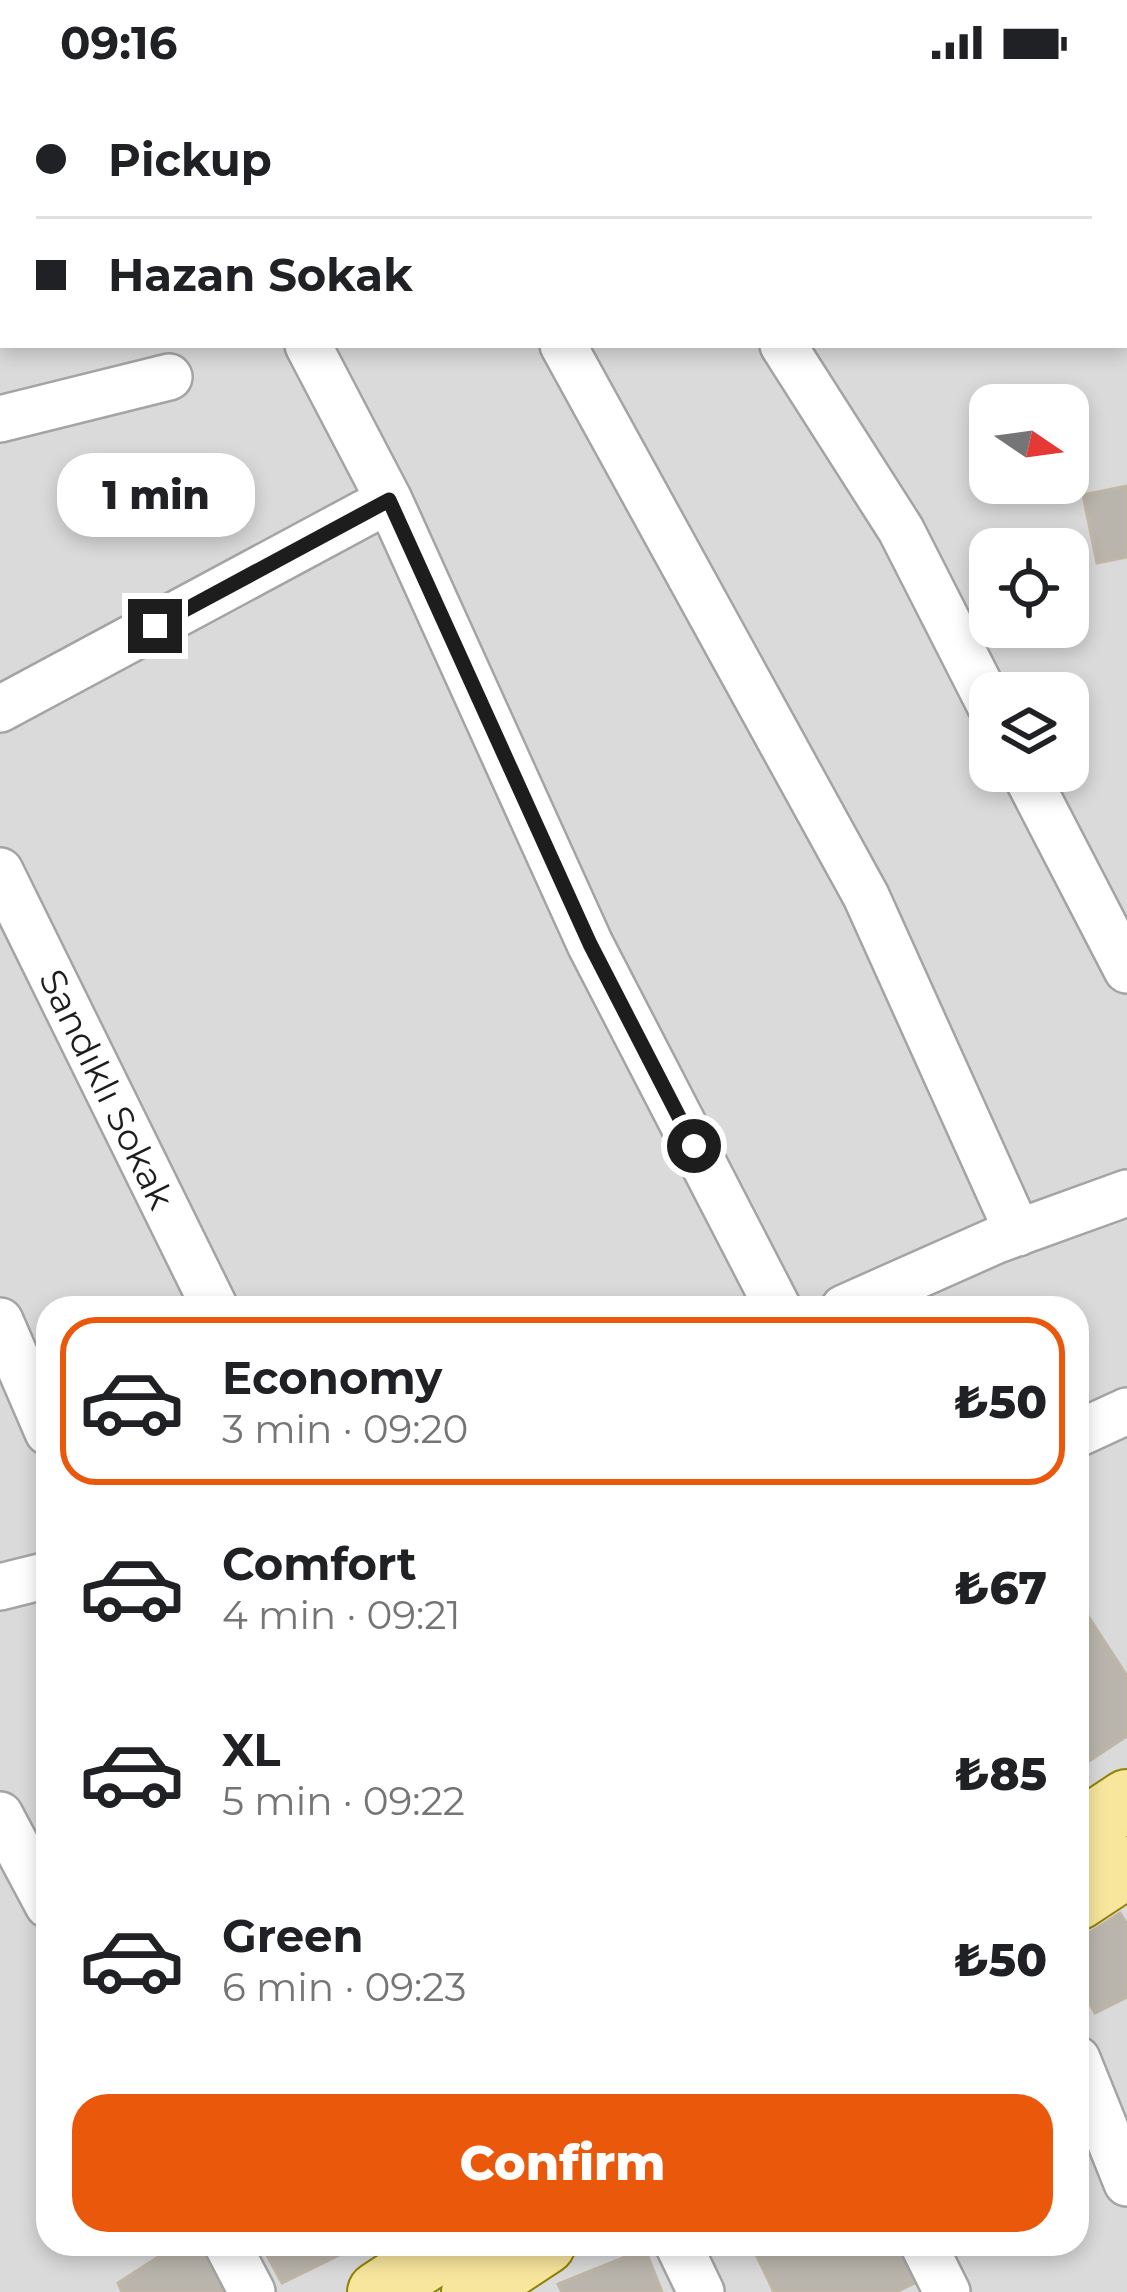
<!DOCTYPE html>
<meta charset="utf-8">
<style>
body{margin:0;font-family:Montserrat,sans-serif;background:#f2f2f2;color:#202124;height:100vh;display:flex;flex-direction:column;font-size:45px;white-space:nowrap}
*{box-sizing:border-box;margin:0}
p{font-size:39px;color:#757577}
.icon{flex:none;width:66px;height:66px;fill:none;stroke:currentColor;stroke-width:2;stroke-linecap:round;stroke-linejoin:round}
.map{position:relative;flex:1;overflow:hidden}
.drawer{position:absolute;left:36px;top:1212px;width:1053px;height:960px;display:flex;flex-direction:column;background:#fff;border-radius:36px;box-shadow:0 6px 18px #0003}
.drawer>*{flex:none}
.hud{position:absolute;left:0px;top:0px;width:1128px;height:264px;box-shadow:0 6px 18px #0003;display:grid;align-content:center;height:264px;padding:0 36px;background:#fff}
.needle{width:78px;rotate:103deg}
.buttons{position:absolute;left:969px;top:300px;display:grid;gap:24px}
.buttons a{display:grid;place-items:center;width:120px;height:120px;border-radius:24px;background:#fff;box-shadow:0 6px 18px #0003;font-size:60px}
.end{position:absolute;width:54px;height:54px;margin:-27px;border:15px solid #1d1d1d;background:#fff;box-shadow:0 0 0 6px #fff}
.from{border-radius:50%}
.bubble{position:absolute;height:84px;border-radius:36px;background:#fff;box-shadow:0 6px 18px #0003;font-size:39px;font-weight:800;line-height:84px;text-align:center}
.hud b{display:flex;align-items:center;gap:42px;height:114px;font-size:45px}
.hud b+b{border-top:3px solid #e0e0e0}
.hud i{width:30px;height:30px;background:#202124}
ul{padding:21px 0 0;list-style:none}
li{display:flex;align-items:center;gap:36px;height:168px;margin:0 24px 18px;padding:0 12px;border:6px solid transparent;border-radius:36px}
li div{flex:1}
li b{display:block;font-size:45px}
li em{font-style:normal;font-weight:800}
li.current{border-color:#ea580c}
li>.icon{width:108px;height:108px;stroke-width:1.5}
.cta{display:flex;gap:24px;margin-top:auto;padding:24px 36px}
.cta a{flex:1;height:138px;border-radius:36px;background:#ea580c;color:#fff;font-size:48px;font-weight:800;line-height:138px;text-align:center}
.status{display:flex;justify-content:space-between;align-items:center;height:84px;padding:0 60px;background:#fff;direction:ltr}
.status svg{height:33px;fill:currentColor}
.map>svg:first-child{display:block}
.residential{fill:#dbdada;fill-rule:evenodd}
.building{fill:#bab5ac;stroke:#bfb6a6;stroke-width:3}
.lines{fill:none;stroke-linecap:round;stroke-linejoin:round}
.minor-casing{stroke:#a4a4a4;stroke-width:50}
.major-casing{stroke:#908305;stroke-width:64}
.minor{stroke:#fff;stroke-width:45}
.major{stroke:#f8e69d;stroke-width:60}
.route{stroke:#1d1d1d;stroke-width:15}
.labels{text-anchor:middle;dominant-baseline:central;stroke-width:12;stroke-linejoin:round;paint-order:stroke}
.street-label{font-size:36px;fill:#1d1d1d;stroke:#fff}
</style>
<div class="status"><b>09:16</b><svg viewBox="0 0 49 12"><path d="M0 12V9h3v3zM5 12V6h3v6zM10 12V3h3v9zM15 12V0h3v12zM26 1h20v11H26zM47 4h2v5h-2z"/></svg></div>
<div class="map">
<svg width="1127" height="2208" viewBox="0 0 1127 2208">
<rect width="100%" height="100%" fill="#eeece3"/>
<path class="residential" d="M 0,0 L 1127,0 L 1127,2208 L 0,2208 ZM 3,3 L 1125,3 L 1125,261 L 3,261 ZM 990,321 L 1068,321 L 1068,399 L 990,399 ZM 990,465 L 1068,465 L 1068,543 L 990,543 ZM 990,609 L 1068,609 L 1068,687 L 990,687 ZM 48,1224 L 1077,1224 L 1077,2160 L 48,2160 Z"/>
<path class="building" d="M 1127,402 L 1127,473 L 1097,479 L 1083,411 Z
M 1077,1515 L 1127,1592 L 1127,1652 L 1077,1685 Z
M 1120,1829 L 1127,1840 L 1127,1913 L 1095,1929 L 1077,1897 L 1077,1857 Z
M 178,2160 L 203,2160 L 232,2208 L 122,2208 L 118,2199 Z
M 261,2160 L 362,2160 L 282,2199 Z
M 757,2160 L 905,2160 L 923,2195 L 896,2208 L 774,2208 L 752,2162 Z
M 645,2165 L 662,2208 L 562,2208 L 558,2200 Z"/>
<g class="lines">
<g class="minor-casing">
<path id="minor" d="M 166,0 L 168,3
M 422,0 L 424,3
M 616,0 L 618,3
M 996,0 L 997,3
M 0,3 L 9,0
M 1125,233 L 1127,237
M 308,261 L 389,416 L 590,860 L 778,1224
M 563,261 L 866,812 L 1018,1149
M 783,261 L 901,446 L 990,621
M 0,335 L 169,293
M 0,625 L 389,416
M 1024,687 L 1127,886
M 0,787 L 215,1224
M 844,1224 L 997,1156 L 1127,1109
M 0,1237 L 48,1348
M 1077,1350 L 1127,1327
M 0,1503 L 48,1491
M 0,1731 L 48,1821
M 1077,1975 L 1127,2099
M 227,2160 L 252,2208
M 678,2160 L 701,2208
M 923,2160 L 947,2208"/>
</g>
<g class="major-casing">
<path id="major" d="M 1077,1749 L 1127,1716
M 1077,1816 L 1127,1783
M 378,2208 L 451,2160
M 472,2208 L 545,2160"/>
</g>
<use href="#minor" class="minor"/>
<use href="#major" class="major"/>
</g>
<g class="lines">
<path class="route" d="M 155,542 L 389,416 L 590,860 L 694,1062"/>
</g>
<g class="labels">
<g class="street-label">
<text transform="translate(107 1005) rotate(64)">Sandıklı Sokak</text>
</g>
</g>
</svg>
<div class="buttons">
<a><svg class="needle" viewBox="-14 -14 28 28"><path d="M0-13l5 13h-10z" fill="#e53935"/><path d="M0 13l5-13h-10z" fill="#757577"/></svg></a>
<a><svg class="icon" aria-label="locate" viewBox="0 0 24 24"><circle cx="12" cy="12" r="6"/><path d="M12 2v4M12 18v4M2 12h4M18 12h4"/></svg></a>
<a><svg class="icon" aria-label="layers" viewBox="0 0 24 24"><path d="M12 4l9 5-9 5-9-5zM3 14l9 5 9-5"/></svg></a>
</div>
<i class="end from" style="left:694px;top:1062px"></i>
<i class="end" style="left:155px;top:542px"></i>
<div class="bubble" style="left:57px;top:369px;width:198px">1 min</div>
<div class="hud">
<b><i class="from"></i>Pickup</b>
<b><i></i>Hazan Sokak</b>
</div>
<section class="drawer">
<ul>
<li class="current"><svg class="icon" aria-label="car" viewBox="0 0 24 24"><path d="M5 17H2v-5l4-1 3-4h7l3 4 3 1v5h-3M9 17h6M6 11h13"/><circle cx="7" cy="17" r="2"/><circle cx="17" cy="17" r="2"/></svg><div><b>Economy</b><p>3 min · 09:20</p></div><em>₺50</em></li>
<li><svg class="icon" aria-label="car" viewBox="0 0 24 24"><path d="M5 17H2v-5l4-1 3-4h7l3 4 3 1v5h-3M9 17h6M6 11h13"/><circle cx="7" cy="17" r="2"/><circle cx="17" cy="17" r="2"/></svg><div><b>Comfort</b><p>4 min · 09:21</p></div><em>₺67</em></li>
<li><svg class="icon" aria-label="car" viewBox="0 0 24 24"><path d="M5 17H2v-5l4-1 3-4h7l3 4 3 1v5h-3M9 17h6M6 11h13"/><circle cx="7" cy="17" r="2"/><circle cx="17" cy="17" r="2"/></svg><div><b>XL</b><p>5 min · 09:22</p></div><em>₺85</em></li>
<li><svg class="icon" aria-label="car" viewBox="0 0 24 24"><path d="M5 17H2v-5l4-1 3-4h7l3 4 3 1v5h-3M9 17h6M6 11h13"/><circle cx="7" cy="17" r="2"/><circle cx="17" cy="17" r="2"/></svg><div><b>Green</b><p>6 min · 09:23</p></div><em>₺50</em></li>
</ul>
<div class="cta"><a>Confirm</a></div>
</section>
</div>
